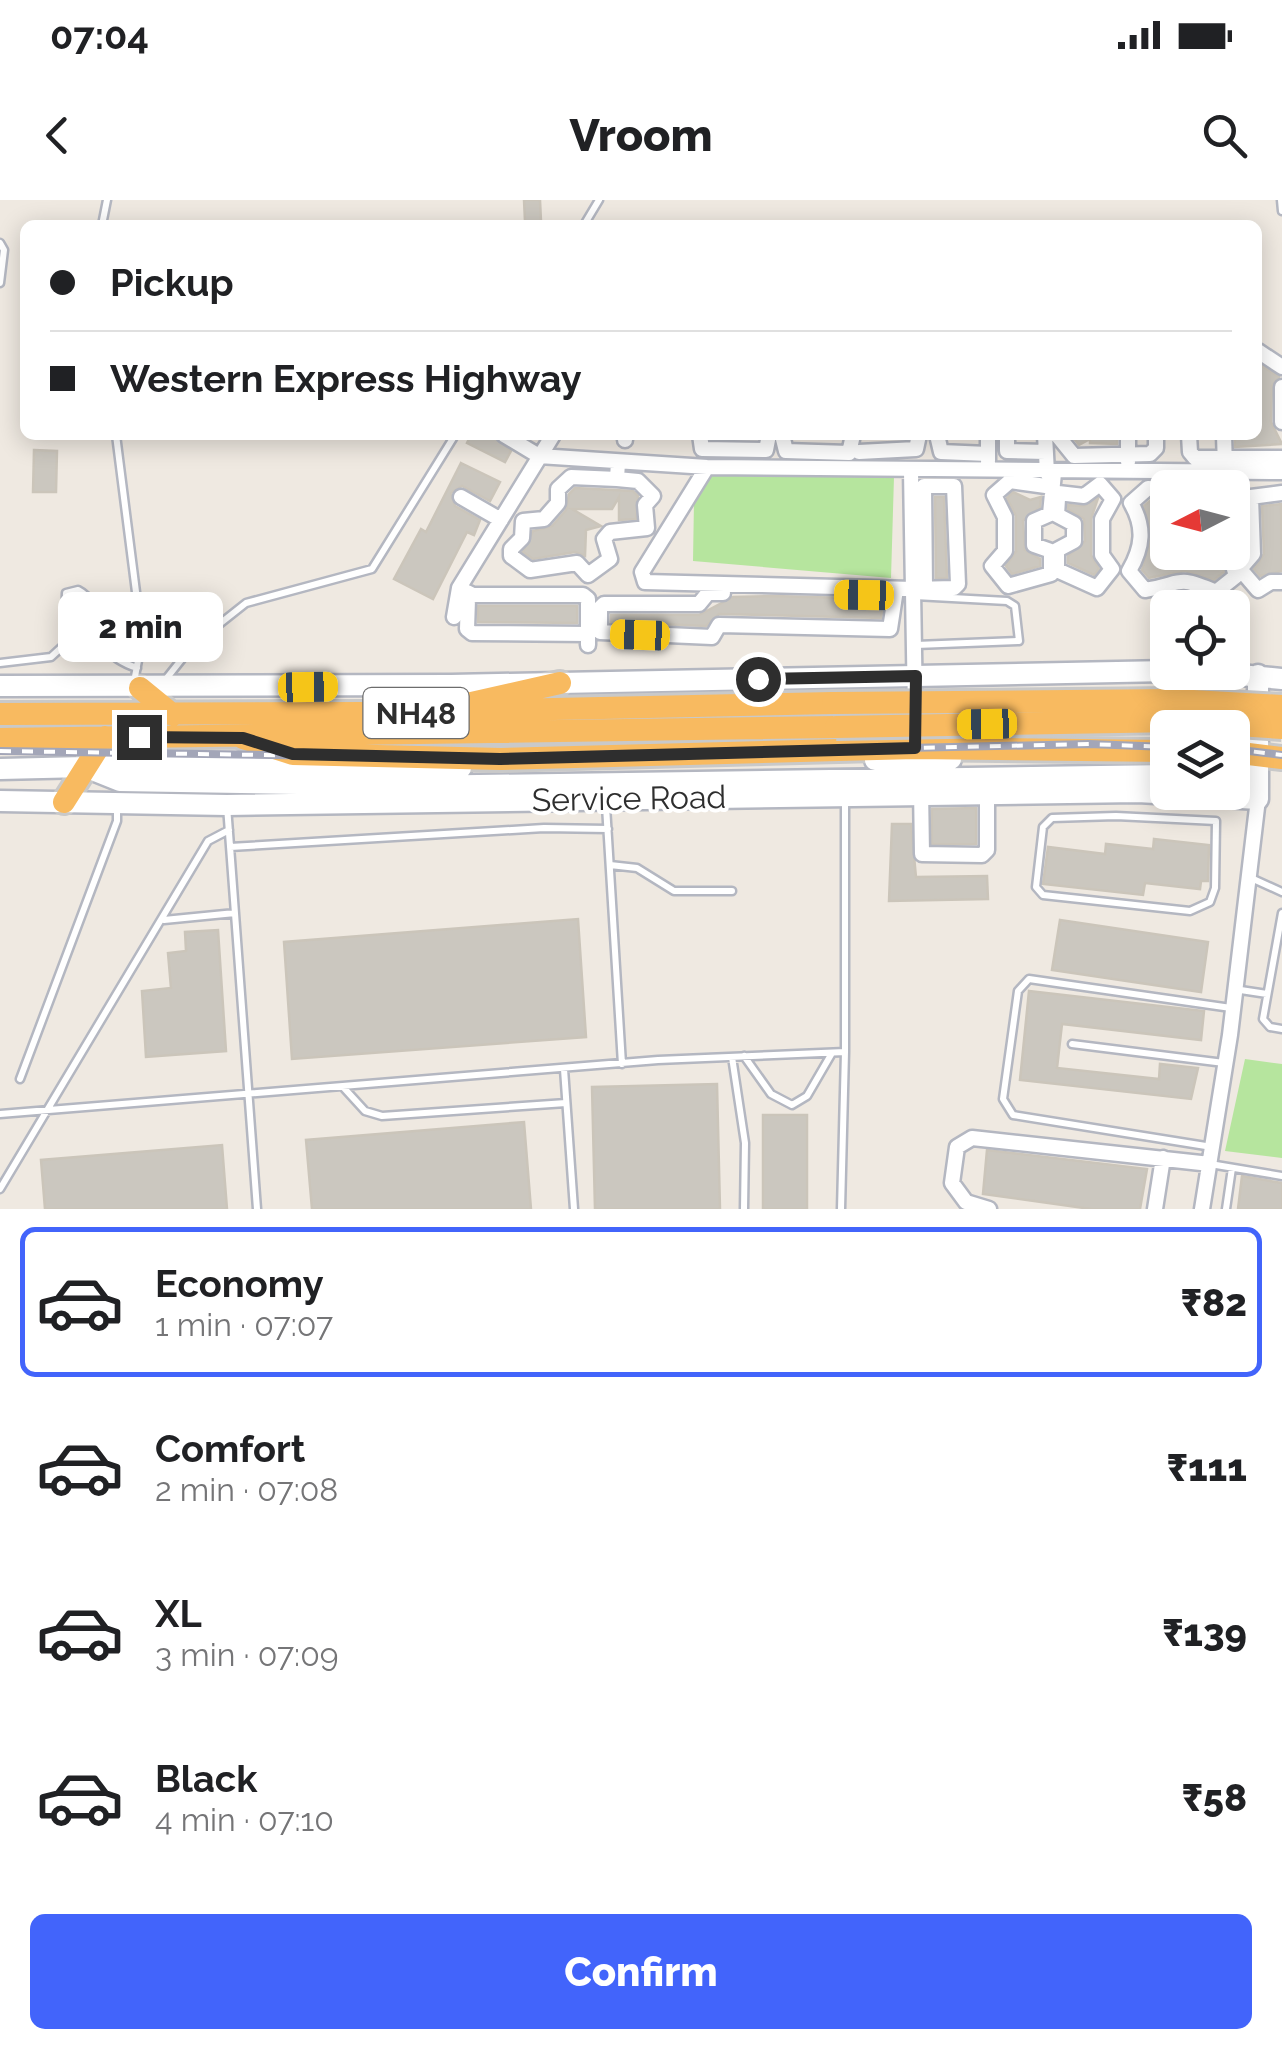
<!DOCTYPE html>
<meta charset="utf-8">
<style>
body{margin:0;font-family:Raleway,sans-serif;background:#f2f2f2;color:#202124;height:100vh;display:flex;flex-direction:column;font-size:38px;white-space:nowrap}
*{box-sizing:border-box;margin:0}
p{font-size:32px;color:#757577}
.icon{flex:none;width:55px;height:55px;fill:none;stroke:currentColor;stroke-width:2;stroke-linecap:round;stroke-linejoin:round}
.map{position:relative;height:1009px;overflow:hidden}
.drawer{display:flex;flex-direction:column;background:#fff;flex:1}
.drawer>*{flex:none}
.top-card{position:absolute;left:20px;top:20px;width:1242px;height:220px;border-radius:15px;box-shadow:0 5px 25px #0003;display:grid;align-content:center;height:220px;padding:0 30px;background:#fff}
.needle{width:65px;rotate:264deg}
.tools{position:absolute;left:1150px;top:270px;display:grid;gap:20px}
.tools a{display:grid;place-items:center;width:100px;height:100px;border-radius:15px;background:#fff;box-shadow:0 5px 25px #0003;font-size:50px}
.end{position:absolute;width:45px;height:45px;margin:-22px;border:12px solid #2e2e2e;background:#fff;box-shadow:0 0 0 5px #fff}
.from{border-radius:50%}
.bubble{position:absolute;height:70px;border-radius:15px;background:#fff;box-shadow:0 5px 25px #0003;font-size:32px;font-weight:800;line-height:70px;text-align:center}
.car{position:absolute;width:30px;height:60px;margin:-30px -15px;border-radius:12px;box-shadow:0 0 8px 2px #0007;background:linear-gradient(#f5c518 24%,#345 0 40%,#f5c518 0 76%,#345 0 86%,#f5c518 0)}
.top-card b{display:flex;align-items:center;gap:35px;height:95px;font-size:38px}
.top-card b+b{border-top:2px solid #e0e0e0}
.top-card i{width:25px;height:25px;background:#202124}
ul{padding:18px 0 0;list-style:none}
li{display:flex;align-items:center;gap:30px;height:150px;margin:0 20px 15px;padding:0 10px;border:5px solid transparent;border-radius:15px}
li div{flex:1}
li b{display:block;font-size:38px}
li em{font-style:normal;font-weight:800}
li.selected{border-color:#4264fb}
li>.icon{width:90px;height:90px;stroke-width:1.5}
.primary-button{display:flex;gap:20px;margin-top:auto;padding:20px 30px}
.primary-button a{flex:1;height:115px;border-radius:15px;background:#4264fb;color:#fff;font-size:40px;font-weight:800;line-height:115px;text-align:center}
.status{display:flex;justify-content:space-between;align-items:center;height:70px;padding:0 50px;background:#fff;direction:ltr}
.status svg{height:28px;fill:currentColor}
header{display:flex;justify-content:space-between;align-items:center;height:130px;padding:0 30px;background:#fff;font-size:45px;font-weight:800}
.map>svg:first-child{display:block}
.green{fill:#b6e59e}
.building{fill:#cbc7bf;stroke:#cbc5ba;stroke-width:2.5}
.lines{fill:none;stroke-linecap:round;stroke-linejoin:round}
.service-casing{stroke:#b4b7c1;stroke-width:11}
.minor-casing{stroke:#b4b7c1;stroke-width:19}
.secondary-casing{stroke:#b4b7c1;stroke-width:25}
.trunk-casing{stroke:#c9c9c9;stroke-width:28}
.service{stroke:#fff;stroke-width:6}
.minor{stroke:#fff;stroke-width:14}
.secondary{stroke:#fff;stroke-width:20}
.trunk{stroke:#f8ba60;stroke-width:22}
.rail-casing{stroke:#a3a6b8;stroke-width:8}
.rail{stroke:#fff;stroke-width:4;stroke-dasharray:11;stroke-linecap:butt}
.trunk-bridge-casing{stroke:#c9c9c9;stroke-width:28;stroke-linecap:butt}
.trunk-bridge{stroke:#f8ba60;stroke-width:22}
.route{stroke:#2e2e2e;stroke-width:12}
.labels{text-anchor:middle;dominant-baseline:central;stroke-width:8;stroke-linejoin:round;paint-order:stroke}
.shield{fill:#fff;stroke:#6d6d6d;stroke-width:2.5}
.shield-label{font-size:30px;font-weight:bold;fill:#2e2e2e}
.street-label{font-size:32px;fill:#2e2e2e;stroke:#fff}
</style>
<div class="status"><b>07:04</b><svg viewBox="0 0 49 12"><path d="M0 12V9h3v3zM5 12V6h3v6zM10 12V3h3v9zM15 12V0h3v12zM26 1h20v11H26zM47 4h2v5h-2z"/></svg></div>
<header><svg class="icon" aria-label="back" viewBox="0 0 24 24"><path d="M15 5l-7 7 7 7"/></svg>Vroom<svg class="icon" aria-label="search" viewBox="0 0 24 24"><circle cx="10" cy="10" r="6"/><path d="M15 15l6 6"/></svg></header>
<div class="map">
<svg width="1282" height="1009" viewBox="0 0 1282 1009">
<rect width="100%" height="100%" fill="#efe9e1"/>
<path class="green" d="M 710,274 L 894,277 L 891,378 L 693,361 L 694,301 Z
M 1245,859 L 1282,864 L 1282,958 L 1225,951 Z"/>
<path class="building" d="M 524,0 L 540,0 L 541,21 L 525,21 Z
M 1262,166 L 1279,177 L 1272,186 L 1271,222 L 1282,244 L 1235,247 L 1235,235 L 1258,235 L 1258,167 Z
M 471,235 L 494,235 L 511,251 L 505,262 L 467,243 Z
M 1071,235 L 1117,235 L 1117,244 L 1090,243 L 1090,239 L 1079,245 Z
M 34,250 L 57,251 L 56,292 L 33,292 Z
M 461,263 L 500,282 L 490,301 L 462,286 L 451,293 L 455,306 L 480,320 L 474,335 L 467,332 L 433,399 L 394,379 L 421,329 L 426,332 Z
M 575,288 L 633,291 L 638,296 L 636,319 L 619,320 L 619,297 L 612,309 L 572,309 L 601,326 L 586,330 L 585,356 L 575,352 L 533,359 L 523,352 L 533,331 L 552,326 L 566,310 L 569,294 Z
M 1013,292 L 1030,300 L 1041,297 L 1040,307 L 1023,321 L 1025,350 L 1040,359 L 1040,366 L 1012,374 L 1006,366 L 1016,351 L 1016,316 L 1007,298 Z
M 935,297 L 944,297 L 947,378 L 936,378 Z
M 1098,298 L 1091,319 L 1091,355 L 1099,369 L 1094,375 L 1068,363 L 1068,356 L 1085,341 L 1084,319 L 1068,309 L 1068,305 L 1084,306 Z
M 1152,299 L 1168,301 L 1165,356 L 1219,352 L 1224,372 L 1214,380 L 1185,371 L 1149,378 L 1142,370 L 1151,337 L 1144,306 Z
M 1281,304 L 1282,371 L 1260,376 L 1254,369 L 1264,354 L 1262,306 Z
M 774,396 L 884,399 L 881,418 L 719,414 L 706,426 L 611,422 L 611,415 L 699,415 L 733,397 Z
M 478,406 L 577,406 L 577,423 L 478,422 Z
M 976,608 L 976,644 L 932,644 L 932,609 Z
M 892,624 L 911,624 L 916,677 L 987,676 L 988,699 L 889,701 Z
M 1154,639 L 1209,645 L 1208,681 L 1201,681 L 1200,689 L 1145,683 L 1143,695 L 1043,684 L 1048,647 L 1105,654 L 1106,644 L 1153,649 Z
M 578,719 L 586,837 L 292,859 L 284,742 Z
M 1060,720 L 1208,742 L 1201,792 L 1052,770 Z
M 218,730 L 226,851 L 146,857 L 142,791 L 171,788 L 168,753 L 186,751 L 185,732 Z
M 1029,791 L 1204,811 L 1201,840 L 1062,824 L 1057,868 L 1159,879 L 1160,864 L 1198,868 L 1191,899 L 1020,880 Z
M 717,884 L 720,1009 L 595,1009 L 592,887 Z
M 763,915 L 807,915 L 807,1009 L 763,1009 Z
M 524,922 L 531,1009 L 312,1009 L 306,940 Z
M 222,945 L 227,1009 L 45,1009 L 41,960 Z
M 987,950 L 1147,969 L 1140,1009 L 1091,1009 L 983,994 Z
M 1242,976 L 1282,983 L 1282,1009 L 1238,1009 Z"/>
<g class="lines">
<g class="service-casing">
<path id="service" d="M 1281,0 L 1282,11
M 102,25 L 107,0
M 584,25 L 599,0
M 0,43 L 4,50 L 0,83
M 116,235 L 142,439 L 134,482
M 915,396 L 1007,401 L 1015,406 L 1019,441 L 916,445
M 0,463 L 51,457 L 64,445 L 66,393 L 78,390 C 111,407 79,449 137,468
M 166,479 L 193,445 L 246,403 L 372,369 L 455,235
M 227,606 L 257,1009
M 606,606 L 622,864
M 1116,616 L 1216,621 L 1215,688 L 1210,702 L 1190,711 L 1043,695 L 1036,687 L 1043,627 L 1052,618 Z
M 230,647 L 544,628 L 608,629
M 610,665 L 637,668 L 674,691 L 732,691
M 1251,678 L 1282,692
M 1282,713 L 1263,819 L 1270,827 L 1282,829
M 164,720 L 235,713
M 1234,789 L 1267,794
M 1072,844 L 1224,863
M 845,852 L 845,598
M 744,856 L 771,894 L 792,905 L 807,896 L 832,853
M 732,857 L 745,943 L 744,1009
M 564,869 L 574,1009
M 20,879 L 117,621 L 117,605
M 344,888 L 365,911 L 382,916 L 566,903
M 0,914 L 658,860 L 845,852 L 841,1009
M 1212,947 L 1013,915 L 1003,899 L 1018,791 L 1029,779 L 1231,808
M 1210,964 L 1282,976
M 0,989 L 208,641 L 229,630
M 1226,1009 L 1232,968"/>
</g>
<g class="minor-casing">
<path id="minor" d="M 1258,151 L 1282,167
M 1282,187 L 1282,222
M 504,235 L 539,256 L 707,267 L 1282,272
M 625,235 L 625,240
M 700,235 L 702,249 L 766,250 L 769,235
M 782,235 L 786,251 L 849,253 L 853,235
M 937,235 L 941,252 L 988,254
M 1007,235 L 1007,251 L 1046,252
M 1045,235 L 1047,273
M 1057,235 L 1074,256 L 1150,254 L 1156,248 L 1156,235
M 1128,235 L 1128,262
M 1189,235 L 1190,252 L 1195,258 L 1282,258
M 1224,235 L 1225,267
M 859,252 L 916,249 L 919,235
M 988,261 L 988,235
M 707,267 L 642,372 L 645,382 L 913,389 L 954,388 L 958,384 L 954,286 L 924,286 L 925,388
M 911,271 L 915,510
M 617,279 L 571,277 L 558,289 L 558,303 L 544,319 L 523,321 L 522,338 L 511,349 L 511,356 L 530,370 L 577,363 L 588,375 L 610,359 L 604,339 L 610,332 L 647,328 L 645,305 L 653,296 L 638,281 L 617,279 L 618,262
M 1053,287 L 1010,281 L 994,295 L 1005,317 L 1005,351 L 992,366 L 1008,386 L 1051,374 L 1051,351 L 1034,345 L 1034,321 L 1050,314 L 1054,273
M 1168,289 L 1148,288 L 1131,303 C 1145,327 1143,347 1129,371 L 1145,390 C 1184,384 1174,374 1216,392 L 1236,376 L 1229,352
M 1282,293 L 1251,297 L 1253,354 L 1240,369 L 1258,390 L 1271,382 L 1282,382
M 461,297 L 501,320
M 1058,299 L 1057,315 L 1074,324 L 1074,341 L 1057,350 L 1057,370 L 1097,388 L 1112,369 L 1102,355 L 1102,319 L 1113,299 L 1100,284 L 1084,296 L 1058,293
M 459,388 L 473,395 L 583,395 L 588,399 L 588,445
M 723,393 L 708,393 L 699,404 L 604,404 L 600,408 L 600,432 L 712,437 L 719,425 L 890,429 L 895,396
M 473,395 L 468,399 L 467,429 L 472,433 L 588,434
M 454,417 L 459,388 L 553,235
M 921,588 L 922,654 L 982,655 L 987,650 L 987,585
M 989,1009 L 966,1002 L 952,983 L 957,947 L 972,938 L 1210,964
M 1155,1009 L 1163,958
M 1202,1009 L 1230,835 L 1258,599"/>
</g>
<g class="secondary-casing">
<path id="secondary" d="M 1209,472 L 1282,479
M 0,486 L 451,485 L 1168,471
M 875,560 L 951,559
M 85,567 L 120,581 L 415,586 L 1168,575
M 0,569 L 85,567 L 107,562 L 461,568
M 1232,580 L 1257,582
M 0,601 L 227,605 L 1138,592 L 1258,599 L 1258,475"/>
</g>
<g class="trunk-casing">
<path id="trunk" d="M 140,488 L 173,515
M 467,504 L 560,483
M 0,514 L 370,513 L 833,503
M 243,538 L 293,554 L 501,559 L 915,548 L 1168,551
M 0,539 L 836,527
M 1232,552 L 1282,558
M 64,602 L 105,537"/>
</g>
<use href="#service" class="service"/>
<use href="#minor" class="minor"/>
<use href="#secondary" class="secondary"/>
<use href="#trunk" class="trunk"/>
<g class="rail-casing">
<path id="rail" d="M 1232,549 L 1282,555
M 0,551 L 465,558 L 1089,544 L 1168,547"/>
</g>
<use href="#rail" class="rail"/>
<g class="trunk-bridge-casing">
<path id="trunk-bridge" d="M 833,503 L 1175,500 L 1282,506
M 836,527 L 1176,521 L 1282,528"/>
</g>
<use href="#trunk-bridge" class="trunk-bridge"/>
</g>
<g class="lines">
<path class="route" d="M 139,537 L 243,538 L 293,554 L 500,559 L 915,548 L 916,476 L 758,479"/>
</g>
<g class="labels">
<rect class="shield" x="363.5" y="488" width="105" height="50" rx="8"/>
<g class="shield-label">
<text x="416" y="513">NH48</text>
</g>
<g class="street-label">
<text transform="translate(629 598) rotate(-1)">Service Road</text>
</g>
</g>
</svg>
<div class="tools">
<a><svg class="needle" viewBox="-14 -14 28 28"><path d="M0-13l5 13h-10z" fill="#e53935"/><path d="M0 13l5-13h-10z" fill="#757577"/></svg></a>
<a><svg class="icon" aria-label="locate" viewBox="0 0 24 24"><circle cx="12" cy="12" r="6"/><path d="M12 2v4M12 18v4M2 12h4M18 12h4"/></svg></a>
<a><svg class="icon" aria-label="layers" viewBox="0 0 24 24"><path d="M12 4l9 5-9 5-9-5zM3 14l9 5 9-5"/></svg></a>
</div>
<i class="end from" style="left:758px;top:479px"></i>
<i class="end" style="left:139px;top:537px"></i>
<div class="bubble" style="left:58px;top:392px;width:165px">2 min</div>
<i class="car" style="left:864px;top:395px;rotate:271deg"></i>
<i class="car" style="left:640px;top:435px;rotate:272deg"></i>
<i class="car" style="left:308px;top:487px;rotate:89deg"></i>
<i class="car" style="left:987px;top:524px;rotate:269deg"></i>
<div class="top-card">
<b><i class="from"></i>Pickup</b>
<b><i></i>Western Express Highway</b>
</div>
</div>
<section class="drawer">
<ul>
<li class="selected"><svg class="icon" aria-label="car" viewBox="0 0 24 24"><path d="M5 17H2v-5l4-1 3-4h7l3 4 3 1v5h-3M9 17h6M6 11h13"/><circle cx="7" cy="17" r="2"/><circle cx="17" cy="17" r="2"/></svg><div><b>Economy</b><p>1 min · 07:07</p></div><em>₹82</em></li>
<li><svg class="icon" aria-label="car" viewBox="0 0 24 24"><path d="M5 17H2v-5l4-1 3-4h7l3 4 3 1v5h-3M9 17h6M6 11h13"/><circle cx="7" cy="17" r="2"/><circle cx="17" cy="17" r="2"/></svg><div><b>Comfort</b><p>2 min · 07:08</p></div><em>₹111</em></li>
<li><svg class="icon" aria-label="car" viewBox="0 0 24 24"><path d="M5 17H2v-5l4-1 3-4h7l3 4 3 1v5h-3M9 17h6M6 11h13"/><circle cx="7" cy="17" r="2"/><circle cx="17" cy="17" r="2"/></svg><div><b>XL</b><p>3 min · 07:09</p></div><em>₹139</em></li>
<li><svg class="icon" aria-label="car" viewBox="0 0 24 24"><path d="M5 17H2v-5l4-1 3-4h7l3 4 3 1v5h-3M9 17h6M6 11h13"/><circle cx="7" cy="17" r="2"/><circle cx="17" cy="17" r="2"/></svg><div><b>Black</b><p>4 min · 07:10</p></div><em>₹58</em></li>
</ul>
<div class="primary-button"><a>Confirm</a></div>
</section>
